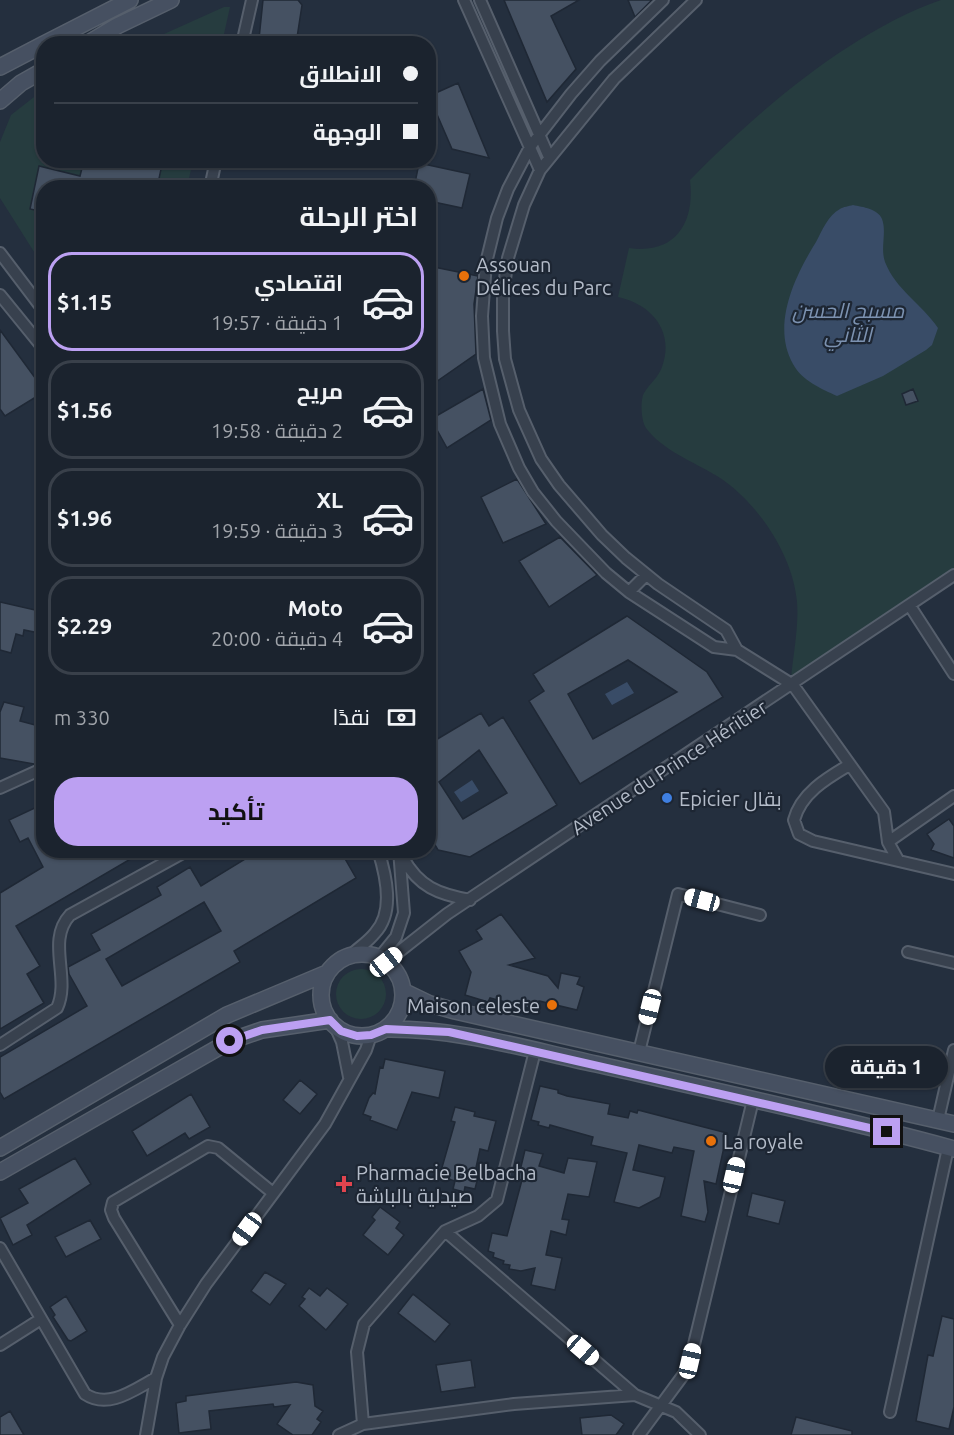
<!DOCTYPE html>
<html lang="ar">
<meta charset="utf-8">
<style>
body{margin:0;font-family:Ubuntu,Cairo,sans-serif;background:#242b36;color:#f1f3f6;direction:rtl;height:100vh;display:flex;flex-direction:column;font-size:22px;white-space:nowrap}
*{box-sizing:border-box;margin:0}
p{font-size:20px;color:#a0a4aa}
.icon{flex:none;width:33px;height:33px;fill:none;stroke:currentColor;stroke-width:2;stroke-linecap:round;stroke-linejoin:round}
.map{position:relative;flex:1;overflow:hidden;direction:ltr}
.sheet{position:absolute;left:36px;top:180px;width:400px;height:678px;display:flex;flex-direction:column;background:#1b232e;border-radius:24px;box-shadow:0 2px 4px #0004,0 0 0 2px #39404a;direction:rtl}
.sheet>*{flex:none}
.guide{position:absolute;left:36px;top:36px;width:400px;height:132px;border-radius:24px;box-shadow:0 2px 4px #0004,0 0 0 2px #39404a;direction:rtl;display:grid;align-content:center;height:132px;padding:0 18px;background:#1b232e}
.end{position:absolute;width:27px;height:27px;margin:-14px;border:8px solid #bca0f2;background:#111;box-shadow:0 0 0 3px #111}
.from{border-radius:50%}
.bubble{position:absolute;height:42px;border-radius:21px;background:#1b232e;box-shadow:0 2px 4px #0004,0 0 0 2px #39404a;font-size:20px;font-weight:700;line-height:42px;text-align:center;direction:rtl}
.car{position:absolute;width:18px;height:36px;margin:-18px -9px;border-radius:8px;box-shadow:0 0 4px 2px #0007;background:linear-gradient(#fff 24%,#345 0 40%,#fff 0 76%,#345 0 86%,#fff 0)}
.guide b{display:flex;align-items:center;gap:21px;height:57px;font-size:22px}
.guide b+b{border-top:2px solid #39404a}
.guide i{width:15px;height:15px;background:#f1f3f6}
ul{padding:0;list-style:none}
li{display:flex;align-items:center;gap:18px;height:99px;margin:0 12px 9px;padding:0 6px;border:3px solid #39404a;border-radius:24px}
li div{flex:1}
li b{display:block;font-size:22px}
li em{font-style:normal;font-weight:700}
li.selected{border-color:#bca0f2}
li>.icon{width:54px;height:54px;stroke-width:1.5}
h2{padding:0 18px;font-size:27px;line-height:72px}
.pay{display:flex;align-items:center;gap:15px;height:66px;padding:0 18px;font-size:22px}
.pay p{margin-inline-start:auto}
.button{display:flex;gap:12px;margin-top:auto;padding:12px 18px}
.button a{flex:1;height:69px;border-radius:24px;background:#bca0f2;color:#111;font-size:24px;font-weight:700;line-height:69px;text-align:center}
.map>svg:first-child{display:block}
.green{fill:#263c3f}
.water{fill:#394c67}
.building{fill:#455162;stroke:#1f2835;stroke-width:1.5;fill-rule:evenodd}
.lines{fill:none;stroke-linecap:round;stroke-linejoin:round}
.street-casing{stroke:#565f6c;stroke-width:14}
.secondary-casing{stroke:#565f6c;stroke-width:18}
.street{stroke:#38414e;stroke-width:10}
.secondary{stroke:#465061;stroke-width:15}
.route{stroke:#bca0f2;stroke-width:8}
.food-dot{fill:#e8710a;stroke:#1d2633;stroke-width:2}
.shop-dot{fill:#3f7fe0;stroke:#1d2633;stroke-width:2}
.health-dot{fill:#e0444e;stroke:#1d2633;stroke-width:2}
.labels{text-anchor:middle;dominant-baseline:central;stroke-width:4.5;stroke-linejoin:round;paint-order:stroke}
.poi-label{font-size:20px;fill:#b4bcc9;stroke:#1d2633;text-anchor:start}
.street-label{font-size:20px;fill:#b4bcc9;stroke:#1d2633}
.water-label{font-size:21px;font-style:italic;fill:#7c92b1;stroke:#1d2633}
</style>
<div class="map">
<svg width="954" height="1435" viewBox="0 0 954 1435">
<rect width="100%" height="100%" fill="#242f3e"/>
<path class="green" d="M 941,0 L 954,0 L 954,568 L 791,679 C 793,655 799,627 797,602 C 793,555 757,501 717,476 C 694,462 662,450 646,428 C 641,421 640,400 644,393 C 650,383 658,378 662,367 C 675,331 651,304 618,297 L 629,248 C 677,255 695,221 690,180 C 757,112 849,32 941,0 Z
M 224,7 L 230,7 L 222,43 L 144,43 Z
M 43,90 L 44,160 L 193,161 L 187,187 L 44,188 L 43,266 L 0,198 L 0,142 L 11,115 Z
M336 994a25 25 0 1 1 50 0a25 25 0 1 1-50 0Z"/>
<path class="water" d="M 853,205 C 863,207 878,209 882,219 C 887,232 880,248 885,262 C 896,290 922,304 938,328 L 932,345 L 926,350 L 883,376 L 837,396 C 822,389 802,381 793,364 C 771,325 795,276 816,242 C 822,231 828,215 840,209 C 843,207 849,206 853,205 Z
M 627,682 L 634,693 L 612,705 L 605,694 Z
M 472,780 L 479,791 L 461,802 L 454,792 Z"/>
<path class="building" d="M 263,0 L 298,0 L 302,5 L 296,44 L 277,44 L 259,39 Z
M 504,0 L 579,0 L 551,16 L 576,69 L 547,102 Z
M 628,0 L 652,0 L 635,17 Z
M 458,83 L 489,158 L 452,149 L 429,96 Z
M 84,160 L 163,160 L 157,188 L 44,188 L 44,212 L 30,209 L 39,166 L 80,176 Z
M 419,163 L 470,174 L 462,208 L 429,201 L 429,188 L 414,188 Z
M 429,266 L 478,276 L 474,304 L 476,354 L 433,384 L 429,378 L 429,330 L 434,303 L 429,302 Z
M 0,330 L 44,390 L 44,392 L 5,416 L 0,409 Z
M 483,389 L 491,420 L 447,448 L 431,419 Z
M 913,389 L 918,401 L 906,405 L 902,394 Z
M 517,479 L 546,524 L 503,543 L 481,497 Z
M 560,537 L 597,575 L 549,607 L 519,561 Z
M 0,602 L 44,612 L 44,634 L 24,630 L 23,636 L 16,634 L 11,653 L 0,650 Z
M 627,616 L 707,672 L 723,697 L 580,784 L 529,701 L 544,691 L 533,674 ZM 628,660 L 677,692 L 593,739 L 568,694 Z
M 4,702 L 24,707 L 20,721 L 39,726 L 37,733 L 44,735 L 44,753 L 41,752 L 39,762 L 34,764 L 0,758 L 0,712 Z
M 481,713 L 489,726 L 503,717 L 557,805 L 470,857 L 438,850 L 429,835 L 429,744 ZM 479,750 L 507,793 L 463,819 L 439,782 Z
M 41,805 L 44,811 L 44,850 L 146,850 L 16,926 L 40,966 L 27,974 L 44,1003 L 0,1029 L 0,893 L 43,867 L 28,838 L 20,842 L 9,820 Z
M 949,819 L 954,826 L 954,858 L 931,850 L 934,844 L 927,834 Z
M 260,850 L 340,850 L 356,878 L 234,951 L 240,962 L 4,1099 L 0,1092 L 0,1057 L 87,1006 L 69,974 L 68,967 L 100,950 L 91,934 L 161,895 L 157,887 L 190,867 L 201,886 ZM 204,902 L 221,931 L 122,986 L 106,959 Z
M 501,914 L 535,958 L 509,965 L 548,976 L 558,988 L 561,973 L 580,977 L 577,984 L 584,987 L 577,1010 L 539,1001 L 536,1010 L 490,998 L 488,1002 L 465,995 L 471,972 L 459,951 L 482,939 L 476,930 Z
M 385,1059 L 445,1071 L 439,1098 L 412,1092 L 397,1130 L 370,1120 L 371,1117 L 363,1114 L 369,1098 L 373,1093 L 375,1094 L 380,1067 L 383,1068 Z
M 300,1080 L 317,1094 L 300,1114 L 283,1100 Z
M 540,1086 L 558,1090 L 558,1093 L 567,1096 L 610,1104 L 608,1114 L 628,1118 L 630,1111 L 637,1113 L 638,1110 L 727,1133 L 716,1184 L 704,1181 L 708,1212 L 705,1222 L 681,1216 L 694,1151 L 674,1147 L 672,1153 L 639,1145 L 633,1170 L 665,1177 L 660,1197 L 639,1208 L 614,1202 L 627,1153 L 591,1145 L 593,1137 L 550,1125 L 549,1128 L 538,1125 L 539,1122 L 531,1120 Z
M 191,1094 L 210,1127 L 189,1139 L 185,1133 L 147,1156 L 132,1131 Z
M 455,1107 L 475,1112 L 474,1116 L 496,1121 L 488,1151 L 480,1149 L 474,1177 L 478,1177 L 475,1189 L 465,1187 L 464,1192 L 453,1189 L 455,1181 L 448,1179 L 449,1173 L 441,1171 L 455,1122 L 451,1121 Z
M 525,1150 L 543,1154 L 539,1166 L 564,1173 L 568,1158 L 597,1162 L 589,1197 L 568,1194 L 562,1219 L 569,1220 L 566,1235 L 551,1231 L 546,1255 L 562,1258 L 555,1290 L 531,1285 L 535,1268 L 521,1271 L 509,1269 L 510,1265 L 503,1264 L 504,1261 L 493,1257 L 494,1253 L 488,1251 L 492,1233 L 507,1236 L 522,1180 L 518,1179 Z
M 75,1158 L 91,1184 L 27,1225 L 32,1235 L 13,1245 L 0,1218 L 28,1203 L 19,1189 Z
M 752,1193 L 785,1201 L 779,1224 L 747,1216 Z
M 380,1207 L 400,1222 L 396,1228 L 404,1235 L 388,1255 L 363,1235 L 375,1220 L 372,1217 Z
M 90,1220 L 101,1239 L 66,1257 L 55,1237 Z
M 265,1272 L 286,1284 L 270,1305 L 251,1291 Z
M 309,1288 L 320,1296 L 327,1288 L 348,1304 L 326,1330 L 299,1306 L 305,1299 L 302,1297 Z
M 413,1294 L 450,1324 L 435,1342 L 398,1313 Z
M 66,1296 L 87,1331 L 71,1341 L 68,1340 L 53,1317 L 55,1315 L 50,1307 Z
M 942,1316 L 954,1319 L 954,1407 L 949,1429 L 916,1421 L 928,1355 L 933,1356 Z
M 471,1360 L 475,1387 L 441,1392 L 436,1365 Z
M 296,1382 L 313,1385 L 315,1406 L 323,1411 L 317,1419 L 321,1422 L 312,1435 L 293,1435 L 277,1424 L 290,1405 L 274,1407 L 273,1404 L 209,1411 L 211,1429 L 179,1433 L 176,1403 L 186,1401 L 186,1396 Z
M 10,1411 L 24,1435 L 0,1435 L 0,1417 Z
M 611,1415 L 624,1424 L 616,1435 L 582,1435 L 580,1418 Z
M 796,1417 L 852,1431 L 852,1435 L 791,1435 Z"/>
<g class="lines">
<g class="street-casing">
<path id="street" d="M 464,0 L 540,170
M 480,0 L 549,157
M 663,0 L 600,61 L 571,94 L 530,147 L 508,189 L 497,218 L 486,263 L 482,316 L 484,358 L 500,424 L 519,468 L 533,492 L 556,521 L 606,573 L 629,592 L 714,647 L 737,650 L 793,685 L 884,812 L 888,842 L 898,860
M 696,0 L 614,79 L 540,170 L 524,205 L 508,258 L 503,293 L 503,331 L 505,359 L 519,410 L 541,459 L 559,485 L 602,535 L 626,558 L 658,584 L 726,630 L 737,650
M 242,44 L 252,0
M 210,188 L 216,160
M 0,253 L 44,311
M 0,295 L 44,349
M 629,592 L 646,575
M 910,606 L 954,674
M 849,765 C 827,778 801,793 794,820 L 799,834 L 813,841 L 954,874
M 0,788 L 44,768
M 888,842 L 954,796
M 403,858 C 419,887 438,894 470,900
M 908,952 L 954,963
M 350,956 C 358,948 368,942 375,933 C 395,912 386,875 378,850
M 379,958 L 396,937 L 404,913 L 399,850
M 386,962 L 447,914 L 954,575
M 335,1026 L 342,1042 L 349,1077
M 0,1045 L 57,1008 C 71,978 46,941 70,915 L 188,850
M 639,1052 L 678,894 L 760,915
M 938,1120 L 954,1050
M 445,1231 L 635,1395 L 676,1412 L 700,1435
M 0,1248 L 85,1394 C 109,1410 135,1389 156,1378
M 180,1325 L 114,1218 L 111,1210 L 113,1202 L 208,1146 L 218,1148 L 273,1193
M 0,1345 L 41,1319
M 890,1412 L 948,1148
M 363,1424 L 357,1352 L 364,1324 L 445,1231 L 478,1216 L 497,1200 L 535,1051
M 146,1435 L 156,1378 L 163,1357 L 180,1325 L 206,1284 L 325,1124 L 366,1050 L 371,1035
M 339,1435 L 363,1424 L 514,1404 L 635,1395
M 639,1435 L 684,1374 L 690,1361 L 753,1100"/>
</g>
<g class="secondary-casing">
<path id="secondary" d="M 44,44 L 130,0
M 87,44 L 117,26 L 171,0
M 0,67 L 44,44
M 0,101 L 21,83 L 44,70
M321 995a41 41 0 1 1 82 0a41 41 0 1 1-82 0Z
M 403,991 L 430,1004 L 455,1011 L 954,1124
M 386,1029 C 457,1028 526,1049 596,1064 C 715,1091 836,1117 954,1149
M 0,1148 L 227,1015 L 327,973
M 0,1172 L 230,1041 L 262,1030 L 330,1020"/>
</g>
<use href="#street" class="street"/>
<use href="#secondary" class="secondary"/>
</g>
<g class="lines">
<path class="route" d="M 230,1041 L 262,1030 L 330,1020 L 341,1031 L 357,1036 L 371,1035 L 386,1029 L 449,1032 L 887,1132"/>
</g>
<g class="food-dot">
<circle cx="464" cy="276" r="6"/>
<circle cx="552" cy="1005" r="6"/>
<circle cx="711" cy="1141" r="6"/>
</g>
<circle class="shop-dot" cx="667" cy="798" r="6"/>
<path class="health-dot" d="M341 1175h6v6h6v6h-6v6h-6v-6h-6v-6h6z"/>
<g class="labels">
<g class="poi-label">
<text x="476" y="264">Assouan<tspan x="476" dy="23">Délices du Parc</tspan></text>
<text x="679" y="798">Epicier بقال</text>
<text x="540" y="1005" text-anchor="end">Maison celeste</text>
<text x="723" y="1141">La royale</text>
<text x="356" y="1172">Pharmacie Belbacha<tspan x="356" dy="23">صيدلية بالباشة</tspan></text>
</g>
<g class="street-label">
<text transform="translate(669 767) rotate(-33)">Avenue du Prince Héritier</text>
</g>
<g class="water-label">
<text x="848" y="310">مسبح الحسن<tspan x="848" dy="24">الثاني</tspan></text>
</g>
</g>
</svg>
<i class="end from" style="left:230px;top:1041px"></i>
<i class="end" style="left:887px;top:1132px"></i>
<div class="bubble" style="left:825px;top:1046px;width:123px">1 دقيقة</div>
<i class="car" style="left:702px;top:900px;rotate:285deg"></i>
<i class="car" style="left:386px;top:962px;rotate:52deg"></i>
<i class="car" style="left:650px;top:1007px;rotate:194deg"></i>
<i class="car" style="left:734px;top:1175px;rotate:13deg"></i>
<i class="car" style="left:247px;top:1229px;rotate:216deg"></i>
<i class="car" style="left:583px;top:1350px;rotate:131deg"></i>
<i class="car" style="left:690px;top:1361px;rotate:13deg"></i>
<div class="guide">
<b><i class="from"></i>الانطلاق</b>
<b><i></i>الوجهة</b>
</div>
<section class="sheet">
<h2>اختر الرحلة</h2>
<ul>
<li class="selected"><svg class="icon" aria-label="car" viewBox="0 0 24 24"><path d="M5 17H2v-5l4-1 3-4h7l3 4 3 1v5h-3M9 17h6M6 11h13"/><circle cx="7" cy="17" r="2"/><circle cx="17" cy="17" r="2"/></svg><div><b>اقتصادي</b><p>1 دقيقة · 19:57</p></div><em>$1.15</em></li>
<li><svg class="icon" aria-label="car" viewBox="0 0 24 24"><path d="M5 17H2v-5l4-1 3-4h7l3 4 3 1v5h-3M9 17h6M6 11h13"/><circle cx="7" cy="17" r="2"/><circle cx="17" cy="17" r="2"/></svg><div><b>مريح</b><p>2 دقيقة · 19:58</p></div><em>$1.56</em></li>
<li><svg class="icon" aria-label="car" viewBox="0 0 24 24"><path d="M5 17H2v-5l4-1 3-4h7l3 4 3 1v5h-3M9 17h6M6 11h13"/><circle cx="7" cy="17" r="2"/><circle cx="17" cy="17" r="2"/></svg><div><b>XL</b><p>3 دقيقة · 19:59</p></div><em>$1.96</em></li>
<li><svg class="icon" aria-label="car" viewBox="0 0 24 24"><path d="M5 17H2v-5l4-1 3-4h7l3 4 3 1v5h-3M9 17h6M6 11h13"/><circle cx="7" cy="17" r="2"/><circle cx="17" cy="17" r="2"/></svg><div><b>Moto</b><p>4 دقيقة · 20:00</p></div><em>$2.29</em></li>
</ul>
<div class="pay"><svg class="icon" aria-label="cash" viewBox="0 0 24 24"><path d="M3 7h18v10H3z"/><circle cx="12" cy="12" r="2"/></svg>نقدًا<p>330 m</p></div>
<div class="button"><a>تأكيد</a></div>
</section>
</div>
